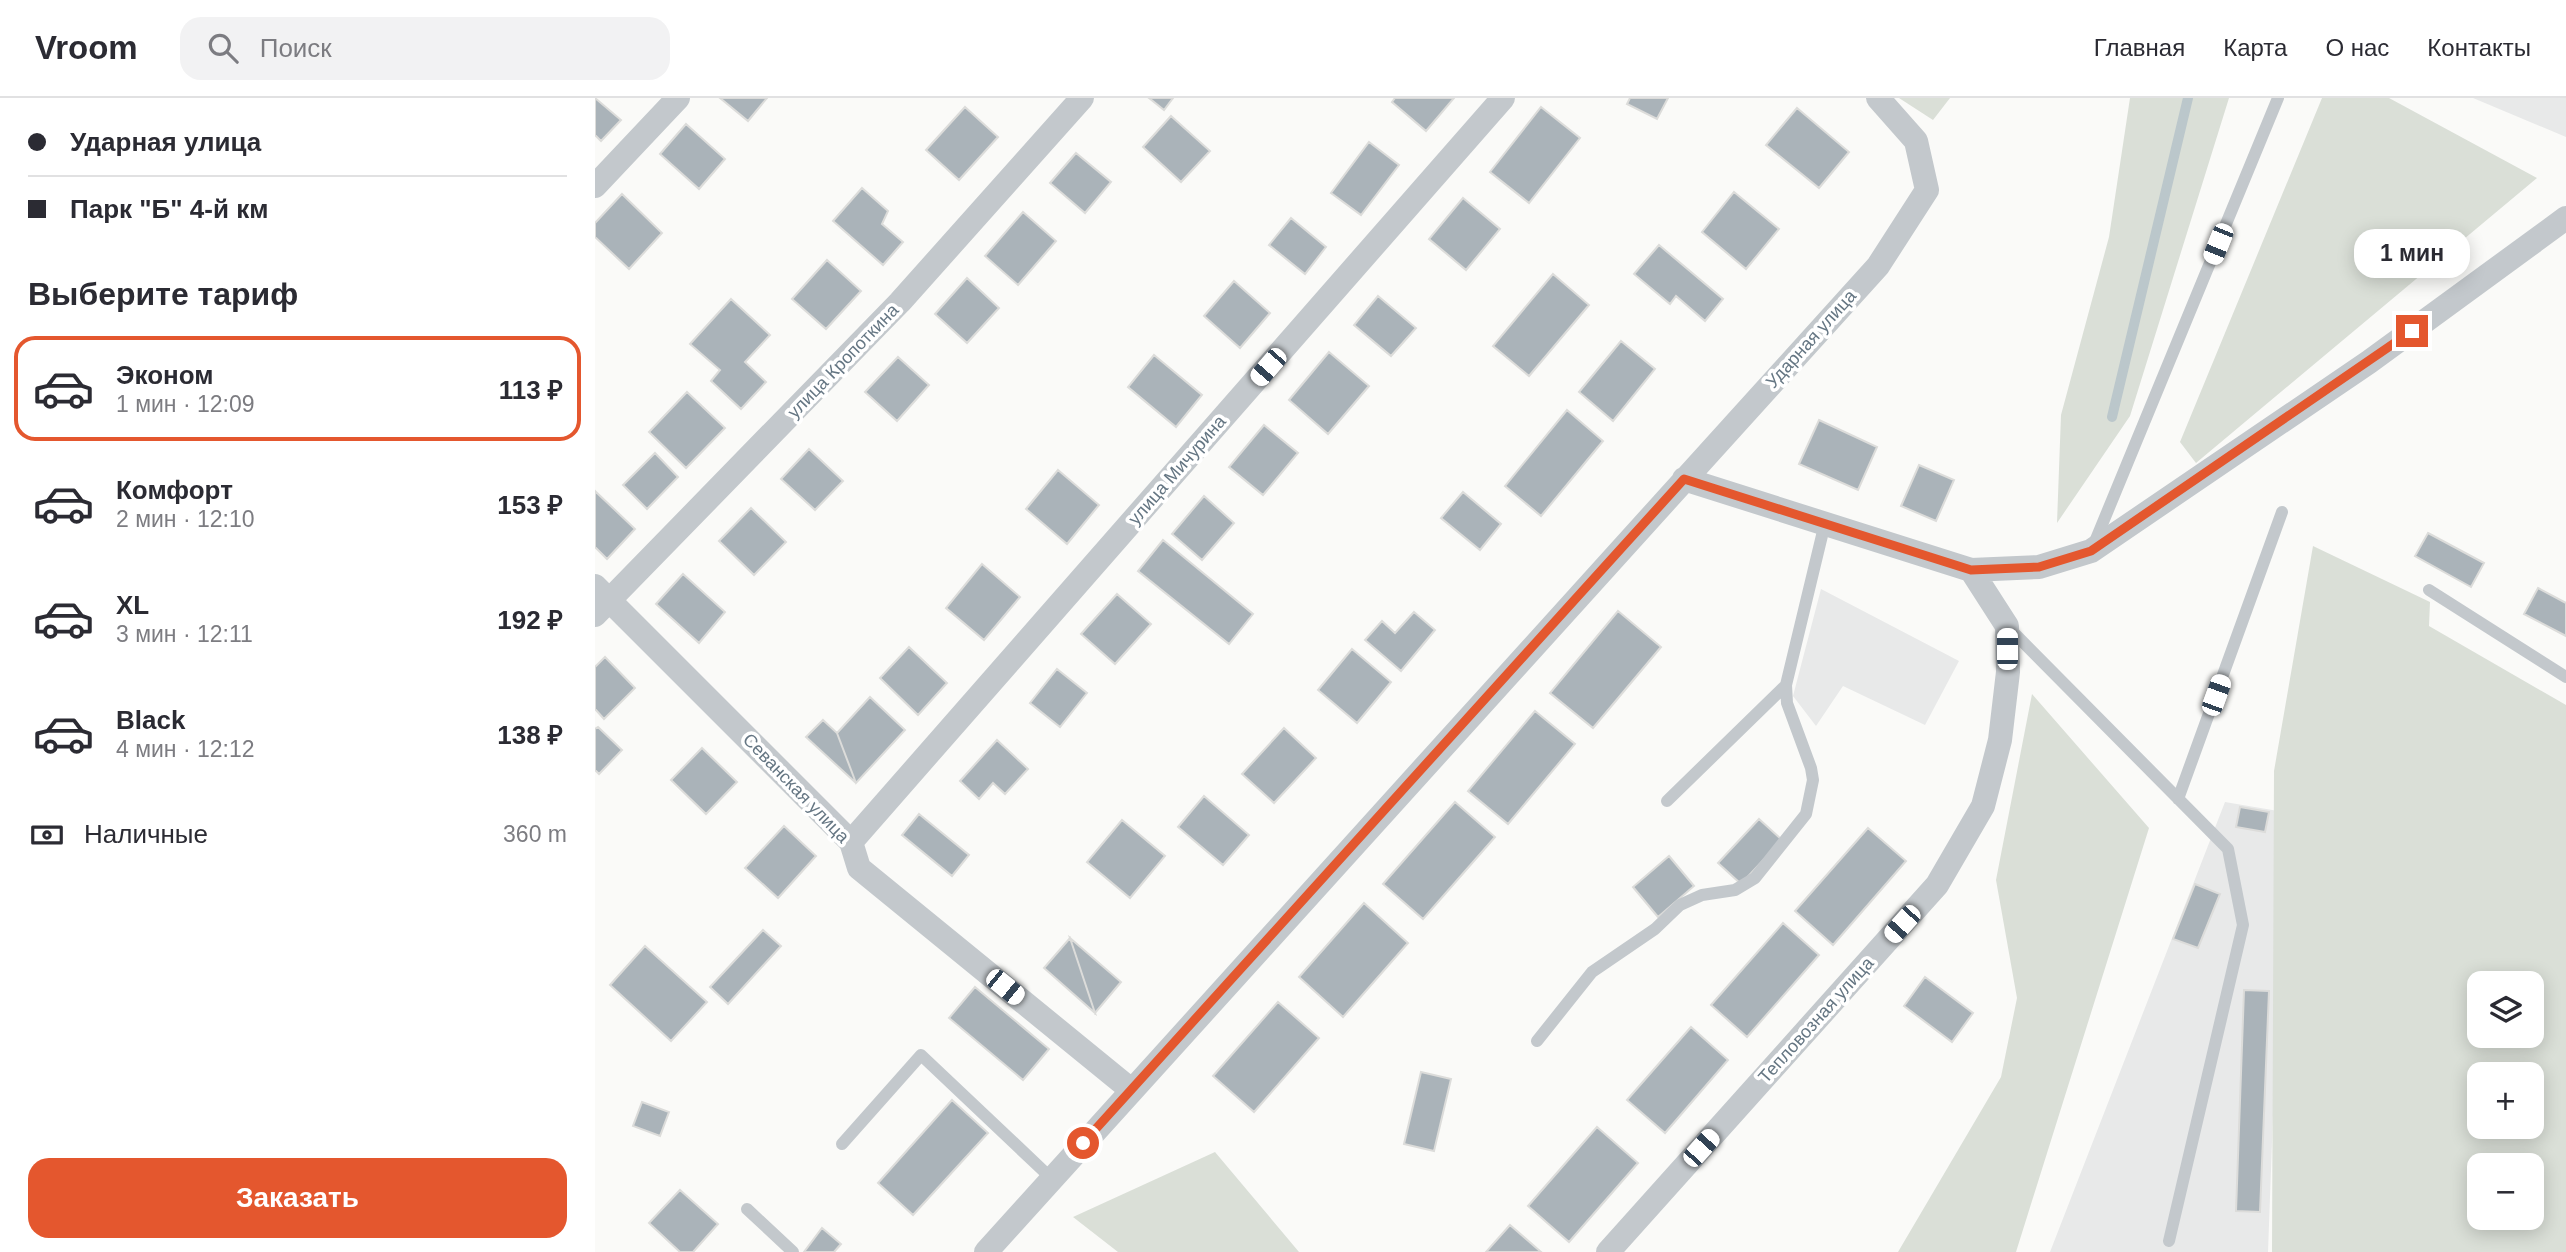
<!DOCTYPE html>
<html lang="ru">
<meta charset="utf-8">
<style>
body{margin:0;font-family:Helvetica,sans-serif;background:#f2f2f3;color:#2b2b33;height:100vh;display:flex;flex-direction:column;font-size:26px;white-space:nowrap}
*{box-sizing:border-box;margin:0}
p{font-size:23px;color:#7c7c81}
.icon{flex:none;width:38px;height:38px;fill:none;stroke:currentColor;stroke-width:2;stroke-linecap:round;stroke-linejoin:round}
.map{position:relative;flex:1;overflow:hidden}
.side{display:flex;flex-direction:column;background:#fff;width:595px}
.side>*{flex:none}
.top-card{display:grid;align-content:center;height:154px;padding:0 28px;background:#fff}
.tools{position:absolute;left:1872px;top:873px;display:grid;gap:14px}
.tools a{display:grid;place-items:center;width:77px;height:77px;border-radius:14px;background:#fff;box-shadow:0 4px 18px #0003;font-size:35px}
.end{position:absolute;width:32px;height:32px;margin:-16px;border:9px solid #e4572e;background:#fff;box-shadow:0 0 0 4px #fff}
.from{border-radius:50%}
.bubble{position:absolute;height:49px;border-radius:21px;background:#fff;box-shadow:0 4px 18px #0003;font-size:23px;font-weight:700;line-height:49px;text-align:center}
.car{position:absolute;width:21px;height:42px;margin:-21px -10px;border-radius:9px;box-shadow:0 0 5px 2px #0007;background:linear-gradient(#fff 24%,#345 0 40%,#fff 0 76%,#345 0 86%,#fff 0)}
.top-card b{display:flex;align-items:center;gap:24px;height:66px;font-size:26px}
.top-card b+b{border-top:2px solid #e1e1e2}
.top-card i{width:18px;height:18px;background:#2b2b33}
ul{padding:0;list-style:none}
li{display:flex;align-items:center;gap:21px;height:105px;margin:0 14px 10px;padding:0 14px;border:4px solid transparent;border-radius:21px}
li div{flex:1}
li b{display:block;font-size:26px}
li em{font-style:normal;font-weight:700}
li.selected{border-color:#e4572e}
li>.icon{width:63px;height:63px;stroke-width:1.5}
h2{padding:0 28px;font-size:32px;line-height:84px}
.pay{display:flex;align-items:center;gap:18px;height:77px;padding:0 28px;font-size:26px}
.pay p{margin-inline-start:auto}
.cta{display:flex;gap:14px;margin-top:auto;padding:14px 28px}
.cta a{flex:1;height:80px;border-radius:21px;background:#e4572e;color:#fff;font-size:28px;font-weight:700;line-height:80px;text-align:center}
header{display:flex;align-items:center;gap:42px;box-sizing:border-box;height:98px;padding:0 35px;background:#fff;border-bottom:2px solid #e1e1e2}
header strong{font-size:33px}
nav{display:flex;gap:38px;margin-inline-start:auto;font-size:24px}
.search{width:490px;height:63px;background:#f2f2f3;display:flex;align-items:center;gap:18px;box-sizing:border-box;padding:0 24px;border-radius:21px;color:#7c7c81;font-size:26px}
main{display:flex;flex:1;min-height:0}
.map>svg:first-child{display:block}
.built{fill:#e8e9e9}
.green{fill:#dadfd7;fill-rule:evenodd}
.lines{fill:none;stroke-linecap:round;stroke-linejoin:round}
.stream{stroke:#bbc7cb;stroke-width:10}
.building{fill:#aab3b9;stroke:#dcdcda;stroke-width:2}
.service{stroke:#c3c8cc;stroke-width:12}
.minor{stroke:#c3c8cc;stroke-width:24}
.route{stroke:#e4572e;stroke-width:9}
.labels{text-anchor:middle;dominant-baseline:central;stroke-width:7;stroke-linejoin:round;paint-order:stroke}
.street-label{font-size:18px;fill:#657683;stroke:#fff}
</style>
<header>
<strong>Vroom</strong>
<div class="search"><svg class="icon" aria-label="search" viewBox="0 0 24 24"><circle cx="10" cy="10" r="6"/><path d="M15 15l6 6"/></svg>Поиск</div>
<nav><a>Главная</a><a>Карта</a><a>О нас</a><a>Контакты</a></nav>
</header>
<main>
<section class="side">
<div class="top-card">
<b><i class="from"></i>Ударная улица</b>
<b><i></i>Парк &quot;Б&quot; 4-й км</b>
</div>
<h2>Выберите тариф</h2>
<ul>
<li class="selected"><svg class="icon" aria-label="car" viewBox="0 0 24 24"><path d="M5 17H2v-5l4-1 3-4h7l3 4 3 1v5h-3M9 17h6M6 11h13"/><circle cx="7" cy="17" r="2"/><circle cx="17" cy="17" r="2"/></svg><div><b>Эконом</b><p>1 мин · 12:09</p></div><em>113 ₽</em></li>
<li><svg class="icon" aria-label="car" viewBox="0 0 24 24"><path d="M5 17H2v-5l4-1 3-4h7l3 4 3 1v5h-3M9 17h6M6 11h13"/><circle cx="7" cy="17" r="2"/><circle cx="17" cy="17" r="2"/></svg><div><b>Комфорт</b><p>2 мин · 12:10</p></div><em>153 ₽</em></li>
<li><svg class="icon" aria-label="car" viewBox="0 0 24 24"><path d="M5 17H2v-5l4-1 3-4h7l3 4 3 1v5h-3M9 17h6M6 11h13"/><circle cx="7" cy="17" r="2"/><circle cx="17" cy="17" r="2"/></svg><div><b>XL</b><p>3 мин · 12:11</p></div><em>192 ₽</em></li>
<li><svg class="icon" aria-label="car" viewBox="0 0 24 24"><path d="M5 17H2v-5l4-1 3-4h7l3 4 3 1v5h-3M9 17h6M6 11h13"/><circle cx="7" cy="17" r="2"/><circle cx="17" cy="17" r="2"/></svg><div><b>Black</b><p>4 мин · 12:12</p></div><em>138 ₽</em></li>
</ul>
<div class="pay"><svg class="icon" aria-label="cash" viewBox="0 0 24 24"><path d="M3 7h18v10H3z"/><circle cx="12" cy="12" r="2"/></svg>Наличные<p>360 m</p></div>
<div class="cta"><a>Заказать</a></div>
</section>
<div class="map">
<svg width="1971" height="1154" viewBox="0 0 1971 1154">
<rect width="100%" height="100%" fill="#fafaf8"/>
<path class="built" d="M 1878,0 L 1971,0 L 1971,39 Z
M 1226,491 L 1364,563 L 1330,627 L 1248,588 L 1221,628 L 1198,598 Z
M 1630,704 L 1689,714 L 1673,1154 L 1455,1154 Z"/>
<path class="green" d="M 1304,0 L 1355,0 L 1338,22 Z
M 1535,0 L 1634,0 L 1535,318 L 1462,425 L 1466,317 L 1514,139 Z
M 1727,0 L 1794,0 L 1942,80 L 1601,365 L 1585,344 Z
M 1718,448 L 1835,504 L 1834,528 L 1971,607 L 1971,1154 L 1677,1154 L 1679,673 ZM 1885,886 L 1937,886 L 1937,938 L 1885,938 ZM 1885,976 L 1937,976 L 1937,1029 L 1885,1029 ZM 1885,1068 L 1937,1068 L 1937,1120 L 1885,1120 Z
M 1437,596 L 1554,730 L 1421,1154 L 1303,1154 L 1406,979 L 1422,900 L 1401,782 Z
M 620,1054 L 704,1154 L 523,1154 L 478,1119 Z"/>
<g class="lines">
<path class="stream" d="M 1517,319 L 1593,0"/>
</g>
<path class="building" d="M 0,0 L 26,22 L 6,43 L 0,37 Z
M 125,0 L 172,0 L 153,23 Z
M 554,0 L 578,0 L 569,12 Z
M 800,0 L 859,0 L 831,33 L 797,4 Z
M 1035,0 L 1073,0 L 1062,21 L 1032,6 Z
M 370,9 L 403,39 L 364,82 L 331,52 Z
M 946,9 L 985,40 L 934,105 L 895,74 Z
M 1202,10 L 1254,54 L 1224,90 L 1171,47 Z
M 576,18 L 615,53 L 586,84 L 548,49 Z
M 91,26 L 130,61 L 104,91 L 65,56 Z
M 774,44 L 804,67 L 766,117 L 736,95 Z
M 481,55 L 516,84 L 490,115 L 455,85 Z
M 267,90 L 293,113 L 287,126 L 308,144 L 288,167 L 238,123 Z
M 1139,94 L 1184,131 L 1151,171 L 1107,134 Z
M 27,96 L 67,135 L 34,171 L 0,139 L 0,125 Z
M 868,100 L 905,131 L 871,172 L 834,141 Z
M 428,114 L 461,143 L 423,187 L 390,158 Z
M 696,120 L 731,149 L 710,176 L 674,147 Z
M 1064,147 L 1128,201 L 1110,223 L 1081,198 L 1075,206 L 1039,176 Z
M 232,162 L 266,193 L 231,231 L 197,201 Z
M 958,176 L 994,207 L 934,278 L 898,248 Z
M 372,180 L 404,210 L 372,245 L 340,216 Z
M 639,183 L 675,215 L 645,250 L 609,218 Z
M 783,198 L 821,230 L 796,258 L 759,227 Z
M 136,201 L 175,237 L 150,264 L 171,284 L 146,311 L 116,283 L 125,272 L 95,246 Z
M 1026,243 L 1060,271 L 1018,323 L 984,294 Z
M 734,254 L 774,288 L 733,336 L 694,302 Z
M 559,257 L 607,297 L 581,329 L 533,289 Z
M 303,259 L 334,287 L 302,323 L 270,294 Z
M 92,294 L 130,330 L 91,370 L 54,334 Z
M 972,312 L 1008,343 L 946,418 L 910,388 Z
M 1224,322 L 1282,349 L 1263,392 L 1204,366 Z
M 669,327 L 703,355 L 668,397 L 634,369 Z
M 214,351 L 248,383 L 220,412 L 186,381 Z
M 60,355 L 83,379 L 52,411 L 28,387 Z
M 1324,367 L 1359,382 L 1341,423 L 1306,408 Z
M 463,372 L 504,407 L 472,446 L 431,411 Z
M 0,393 L 40,431 L 12,461 L 0,449 Z
M 868,394 L 906,426 L 885,452 L 846,420 Z
M 609,398 L 639,425 L 607,462 L 577,436 Z
M 156,410 L 191,444 L 159,477 L 124,443 Z
M 1833,435 L 1889,465 L 1876,489 L 1820,458 Z
M 568,442 L 658,516 L 634,546 L 543,473 Z
M 387,466 L 425,499 L 389,542 L 351,510 Z
M 88,476 L 130,514 L 104,545 L 61,506 Z
M 1943,490 L 1971,505 L 1971,538 L 1929,516 Z
M 522,496 L 556,526 L 520,566 L 486,536 Z
M 1023,513 L 1066,549 L 998,630 L 955,595 Z
M 819,514 L 840,532 L 806,573 L 770,542 L 787,523 L 800,535 Z
M 314,549 L 352,585 L 323,617 L 285,580 Z
M 757,551 L 796,584 L 762,625 L 723,592 Z
M 10,559 L 40,590 L 9,621 L 0,611 L 0,569 Z
M 462,571 L 492,595 L 465,629 L 435,605 Z
M 275,599 L 310,632 L 261,685 L 242,635 Z
M 940,613 L 980,646 L 913,726 L 873,693 Z
M 228,622 L 242,635 L 261,685 L 211,639 Z
M 3,629 L 27,652 L 4,676 L 0,672 L 0,631 Z
M 689,630 L 721,660 L 679,705 L 647,676 Z
M 402,642 L 433,671 L 410,696 L 398,685 L 384,701 L 365,683 Z
M 107,650 L 142,684 L 111,716 L 76,682 Z
M 609,698 L 654,737 L 628,767 L 583,729 Z
M 860,704 L 900,739 L 828,821 L 788,786 Z
M 1645,709 L 1674,714 L 1670,734 L 1641,729 Z
M 324,716 L 374,757 L 357,778 L 307,737 Z
M 1164,721 L 1187,742 L 1146,786 L 1123,765 Z
M 527,722 L 570,758 L 535,800 L 492,764 Z
M 189,728 L 221,758 L 183,800 L 150,770 Z
M 1273,730 L 1311,763 L 1238,847 L 1200,813 Z
M 1074,758 L 1099,788 L 1063,819 L 1038,789 Z
M 1600,786 L 1625,796 L 1603,850 L 1578,841 Z
M 769,805 L 813,845 L 748,919 L 704,879 Z
M 1188,825 L 1224,857 L 1152,939 L 1116,907 Z
M 168,832 L 186,848 L 133,906 L 115,889 Z
M 475,840 L 500,915 L 449,870 Z
M 475,840 L 526,884 L 500,915 Z
M 50,848 L 112,904 L 76,943 L 15,887 Z
M 1330,879 L 1378,915 L 1357,944 L 1309,908 Z
M 380,889 L 454,951 L 428,982 L 354,920 Z
M 1649,892 L 1674,893 L 1665,1114 L 1641,1113 Z
M 683,904 L 724,940 L 659,1014 L 618,978 Z
M 1096,929 L 1133,962 L 1070,1035 L 1032,1002 Z
M 826,974 L 856,981 L 839,1053 L 809,1046 Z
M 357,1002 L 393,1035 L 318,1117 L 283,1085 Z
M 47,1004 L 74,1014 L 65,1038 L 38,1028 Z
M 1002,1029 L 1043,1065 L 974,1144 L 933,1108 Z
M 85,1092 L 123,1126 L 98,1154 L 85,1154 L 54,1125 Z
M 915,1127 L 946,1154 L 891,1154 Z
M 227,1130 L 246,1146 L 239,1154 L 209,1154 Z"/>
<g class="lines">
<path class="service" d="M 1499,446 L 1683,0
M 1834,492 L 1971,579
M 1414,530 L 1633,751 L 1648,827 L 1574,1143
M 1583,701 L 1687,414
M 1072,703 L 1191,587
M 942,943 L 997,874 L 1060,831 L 1085,807 L 1107,797 L 1140,792 L 1160,780 L 1211,716 L 1218,682 L 1216,670 L 1192,605 L 1191,587 L 1230,425
M 247,1046 L 326,957 L 456,1080
M 152,1111 L 198,1154"/>
<path class="minor" d="M 0,88 L 83,0
M 1089,381 L 1376,472 L 1444,469 L 1496,453 L 1774,264 L 1971,120
M 0,488 L 256,744 L 264,770 L 535,991
M 0,517 L 305,204 L 487,0
M 256,744 L 908,0
M 391,1154 L 1283,168 L 1332,92 L 1321,43 L 1283,0
M 1013,1154 L 1342,787 L 1388,708 L 1405,642 L 1413,574 L 1412,528 L 1376,472"/>
</g>
<g class="lines">
<path class="route" d="M 488,1045 L 1089,381 L 1376,472 L 1444,469 L 1496,453 L 1817,233"/>
</g>
<g class="labels">
<g class="street-label">
<text transform="translate(1216 241) rotate(-48)">Ударная улица</text>
<text transform="translate(248 263) rotate(-46)">улица Кропоткина</text>
<text transform="translate(582 372) rotate(-49)">улица Мичурина</text>
<text transform="translate(201 690) rotate(46)">Севанская улица</text>
<text transform="translate(1221 922) rotate(-48)">Тепловозная улица</text>
</g>
</g>
</svg>
<div class="tools">
<a><svg class="icon" aria-label="layers" viewBox="0 0 24 24"><path d="M12 4l9 5-9 5-9-5zM3 14l9 5 9-5"/></svg></a>
<a>+</a>
<a>−</a>
</div>
<i class="end from" style="left:488px;top:1045px"></i>
<i class="end" style="left:1817px;top:233px"></i>
<div class="bubble" style="left:1759px;top:131px;width:116px">1 мин</div>
<i class="car" style="left:1623px;top:146px;rotate:202deg"></i>
<i class="car" style="left:673px;top:269px;rotate:221deg"></i>
<i class="car" style="left:1412px;top:551px;rotate:0deg"></i>
<i class="car" style="left:1621px;top:597px;rotate:20deg"></i>
<i class="car" style="left:1307px;top:826px;rotate:222deg"></i>
<i class="car" style="left:410px;top:889px;rotate:129deg"></i>
<i class="car" style="left:1106px;top:1050px;rotate:42deg"></i>
</div>
</main>
